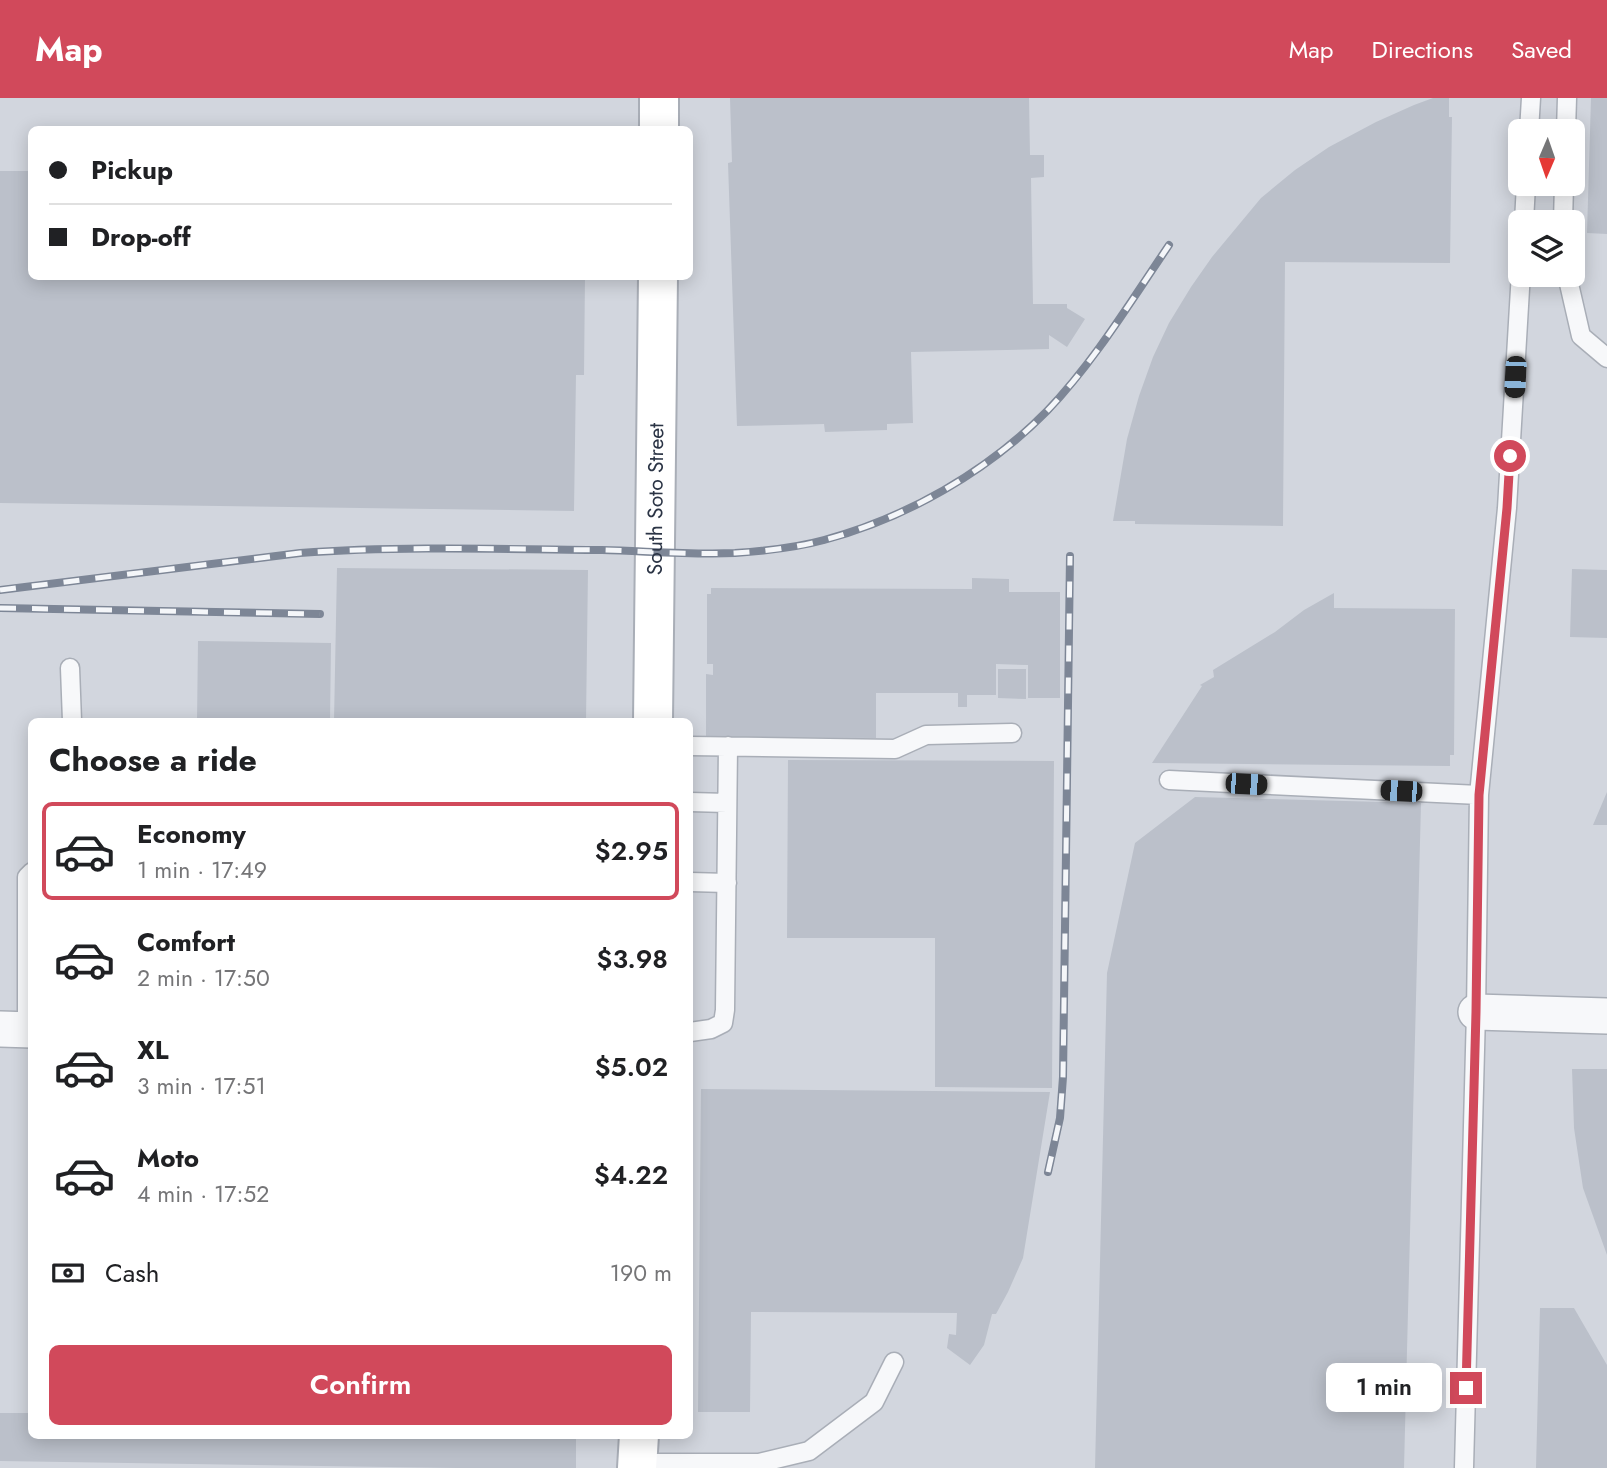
<!DOCTYPE html>
<meta charset="utf-8">
<style>
body{margin:0;font-family:Jost,sans-serif;background:#f6f6f6;color:#202124;height:100vh;display:flex;flex-direction:column;font-size:26px;white-space:nowrap}
*{box-sizing:border-box;margin:0}
p{font-size:23px;color:#757577}
.icon{flex:none;width:38px;height:38px;fill:none;stroke:currentColor;stroke-width:2;stroke-linecap:round;stroke-linejoin:round}
.map{position:relative;flex:1;overflow:hidden}
.drawer{position:absolute;left:28px;top:620px;width:665px;height:721px;display:flex;flex-direction:column;background:#fff;border-radius:10px;box-shadow:0 4px 18px #0003}
.drawer>*{flex:none}
.hud{position:absolute;left:28px;top:28px;width:665px;height:154px;border-radius:10px;box-shadow:0 4px 18px #0003;display:grid;align-content:center;height:154px;padding:0 21px;background:#fff}
.needle{width:46px;rotate:182deg}
.buttons{position:absolute;left:1508px;top:21px;display:grid;gap:14px}
.buttons a{display:grid;place-items:center;width:77px;height:77px;border-radius:10px;background:#fff;box-shadow:0 4px 18px #0003;font-size:35px}
.end{position:absolute;width:32px;height:32px;margin:-16px;border:9px solid #d1495b;background:#fff;box-shadow:0 0 0 4px #fff}
.from{border-radius:50%}
.bubble{position:absolute;height:49px;border-radius:10px;background:#fff;box-shadow:0 4px 18px #0003;font-size:23px;font-weight:600;line-height:49px;text-align:center}
.car{position:absolute;width:21px;height:42px;margin:-21px -10px;border-radius:9px;box-shadow:0 0 5px 2px #0007;background:linear-gradient(#222 24%,#8ab4d8 0 40%,#222 0 76%,#8ab4d8 0 86%,#222 0)}
.hud b{display:flex;align-items:center;gap:24px;height:66px;font-size:26px}
.hud b+b{border-top:2px solid #e0e0e0}
.hud i{width:18px;height:18px;background:#202124}
ul{padding:0;list-style:none}
li{display:flex;align-items:center;gap:21px;height:98px;margin:0 14px 10px;padding:0 7px;border:4px solid transparent;border-radius:10px}
li div{flex:1}
li b{display:block;font-size:26px}
li em{font-style:normal;font-weight:600}
li.current{border-color:#d1495b}
li>.icon{width:63px;height:63px;stroke-width:1.5}
h2{padding:0 21px;font-size:32px;line-height:84px}
.pay{display:flex;align-items:center;gap:18px;height:77px;padding:0 21px;font-size:26px}
.pay p{margin-inline-start:auto}
.primary-button{display:flex;gap:14px;margin-top:auto;padding:14px 21px}
.primary-button a{flex:1;height:80px;border-radius:10px;background:#d1495b;color:#fff;font-size:28px;font-weight:600;line-height:80px;text-align:center}
header{display:flex;align-items:center;gap:42px;box-sizing:border-box;height:98px;padding:0 35px;background:#d1495b;color:#fff}
header strong{font-size:33px}
nav{display:flex;gap:38px;margin-inline-start:auto;font-size:24px}
.map>svg:first-child{display:block}
.built{fill:#d2d6de;fill-rule:evenodd}
.building{fill:#bbc0ca}
.lines{fill:none;stroke-linecap:round;stroke-linejoin:round}
.lane-casing{stroke:#a9aeb7;stroke-width:21}
.street-casing{stroke:#a9aeb7;stroke-width:38}
.secondary-casing{stroke:#a9aeb7;stroke-width:42}
.lane{stroke:#f7f8fa;stroke-width:18}
.street{stroke:#f7f8fa;stroke-width:35}
.secondary{stroke:#fff;stroke-width:38}
.rail-casing{stroke:#7d8696;stroke-width:8}
.rail{stroke:#f4f6f9;stroke-width:5;stroke-dasharray:16;stroke-linecap:butt}
.route{stroke:#d1495b;stroke-width:9}
.labels{text-anchor:middle;dominant-baseline:central;stroke-width:5;stroke-linejoin:round;paint-order:stroke}
.street-label{font-size:21px;fill:#2b3445;stroke:#f4f6f9}
</style>
<header>
<strong>Map</strong>
<nav><a>Map</a><a>Directions</a><a>Saved</a></nav>
</header>
<div class="map">
<svg width="1607" height="1370" viewBox="0 0 1607 1370">
<rect width="100%" height="100%" fill="#e4e7ec"/>
<path class="built" d="M 0,0 L 1607,0 L 1607,1370 L 0,1370 ZM 32,32 L 690,32 L 690,178 L 32,178 ZM 1521,33 L 1573,33 L 1573,86 L 1521,86 ZM 1521,124 L 1573,124 L 1573,177 L 1521,177 ZM 32,623 L 690,623 L 690,1337 L 32,1337 Z"/>
<path class="building" d="M 730,0 L 1029,0 L 1030,57 L 1044,57 L 1044,79 L 1031,80 L 1033,206 L 1067,206 L 1067,210 L 1085,221 L 1067,249 L 1049,237 L 1049,251 L 911,254 L 913,325 L 887,326 L 887,332 L 825,334 L 824,326 L 737,328 L 728,65 L 732,64 Z
M 1433,0 L 1449,0 L 1449,19 L 1452,19 L 1450,165 L 1285,164 L 1283,428 L 1135,426 L 1135,423 L 1113,423 L 1127,341 L 1139,298 L 1153,259 L 1169,225 L 1191,189 L 1212,159 L 1261,100 L 1295,72 L 1329,49 L 1376,24 L 1414,7 Z
M 1591,0 L 1607,0 L 1607,136 L 1587,135 Z
M 0,73 L 32,73 L 32,178 L 585,178 L 584,277 L 576,277 L 574,413 L 0,405 Z
M 337,470 L 588,472 L 586,623 L 334,623 Z
M 1572,471 L 1607,472 L 1607,540 L 1570,539 Z
M 972,480 L 1009,481 L 1009,494 L 1060,494 L 1060,600 L 1028,600 L 1028,567 L 996,566 L 996,597 L 967,597 L 967,609 L 958,609 L 958,595 L 876,595 L 876,640 L 706,639 L 706,576 L 713,577 L 713,566 L 707,566 L 707,496 L 711,496 L 711,490 L 972,491 Z
M 1334,495 L 1334,510 L 1455,511 L 1454,657 L 1450,657 L 1450,668 L 1152,665 L 1202,588 L 1200,587 L 1214,579 L 1213,572 L 1275,534 L 1304,512 Z
M 198,543 L 331,545 L 330,623 L 197,623 Z
M 998,571 L 1026,571 L 1026,601 L 998,600 Z
M 788,662 L 1054,663 L 1052,990 L 935,989 L 935,840 L 787,840 Z
M 1607,694 L 1607,727 L 1593,727 Z
M 1195,699 L 1421,705 L 1404,1370 L 1095,1370 L 1107,875 L 1135,745 Z
M 1572,971 L 1607,971 L 1607,1157 L 1583,1090 L 1574,1030 Z
M 701,991 L 1050,994 L 1023,1160 L 1008,1194 L 996,1216 L 992,1216 L 984,1247 L 970,1267 L 947,1250 L 949,1236 L 956,1237 L 957,1215 L 751,1214 L 750,1314 L 698,1314 Z
M 1540,1210 L 1574,1210 L 1607,1267 L 1607,1370 L 1536,1370 Z
M 0,1315 L 32,1315 L 32,1337 L 576,1337 L 576,1370 L 456,1370 L 0,1363 Z"/>
<g class="lines">
<g class="lane-casing">
<path id="lane" d="M 1529,33 L 1531,0
M 1566,33 L 1567,0
M 1524,124 L 1526,86
M 1563,124 L 1564,86
M 1567,177 L 1581,238 L 1607,260
M 70,570 L 72,623
M 690,648 L 895,651 L 926,637 L 1012,635
M 1169,682 L 1479,697
M 690,704 L 727,705
M 690,784 L 727,785
M 27,932 L 27,779 L 32,774
M 690,934 L 711,931 L 723,925 L 725,912 L 728,648
M 637,1365 L 759,1365 L 809,1353 L 874,1304 L 894,1264
M 1464,1370 L 1476,914 L 1479,697 L 1507,410 L 1521,174"/>
</g>
<g class="street-casing">
<path id="street" d="M 1476,914 L 1607,918
M 0,931 L 32,932"/>
</g>
<g class="secondary-casing">
<g id="secondary">
<path d="M 659,32 L 659,0"/>
<path id="s1" d="M 653,623 L 658,178"/>
<path d="M 637,1370 L 639,1337"/>
</g>
</g>
<use href="#lane" class="lane"/>
<use href="#street" class="street"/>
<use href="#secondary" class="secondary"/>
<g class="rail-casing">
<path id="rail" d="M 0,492 L 300,455 C 400,448 502,451 602,452 C 646,453 691,457 735,455 C 764,453 795,450 824,442 C 906,420 987,374 1047,313 C 1094,264 1131,203 1169,147
M 0,510 L 320,516
M 1048,1074 L 1060,1020 L 1063,979 L 1070,458"/>
</g>
<use href="#rail" class="rail"/>
</g>
<g class="lines">
<path class="route" d="M 1466,1290 L 1476,914 L 1479,697 L 1507,410 L 1510,358"/>
</g>
<g class="labels">
<g class="street-label">
<text stroke="none"><textPath href="#s1" startOffset="222">South Soto Street</textPath></text>
</g>
</g>
</svg>
<div class="buttons">
<a><svg class="needle" viewBox="-14 -14 28 28"><path d="M0-13l5 13h-10z" fill="#e53935"/><path d="M0 13l5-13h-10z" fill="#757577"/></svg></a>
<a><svg class="icon" aria-label="layers" viewBox="0 0 24 24"><path d="M12 4l9 5-9 5-9-5zM3 14l9 5 9-5"/></svg></a>
</div>
<i class="end from" style="left:1510px;top:358px"></i>
<i class="end" style="left:1466px;top:1290px"></i>
<div class="bubble" style="left:1326px;top:1265px;width:116px">1 min</div>
<i class="car" style="left:1515px;top:279px;rotate:183deg"></i>
<i class="car" style="left:1246px;top:686px;rotate:93deg"></i>
<i class="car" style="left:1401px;top:693px;rotate:273deg"></i>
<div class="hud">
<b><i class="from"></i>Pickup</b>
<b><i></i>Drop-off</b>
</div>
<section class="drawer">
<h2>Choose a ride</h2>
<ul>
<li class="current"><svg class="icon" aria-label="car" viewBox="0 0 24 24"><path d="M5 17H2v-5l4-1 3-4h7l3 4 3 1v5h-3M9 17h6M6 11h13"/><circle cx="7" cy="17" r="2"/><circle cx="17" cy="17" r="2"/></svg><div><b>Economy</b><p>1 min · 17:49</p></div><em>$2.95</em></li>
<li><svg class="icon" aria-label="car" viewBox="0 0 24 24"><path d="M5 17H2v-5l4-1 3-4h7l3 4 3 1v5h-3M9 17h6M6 11h13"/><circle cx="7" cy="17" r="2"/><circle cx="17" cy="17" r="2"/></svg><div><b>Comfort</b><p>2 min · 17:50</p></div><em>$3.98</em></li>
<li><svg class="icon" aria-label="car" viewBox="0 0 24 24"><path d="M5 17H2v-5l4-1 3-4h7l3 4 3 1v5h-3M9 17h6M6 11h13"/><circle cx="7" cy="17" r="2"/><circle cx="17" cy="17" r="2"/></svg><div><b>XL</b><p>3 min · 17:51</p></div><em>$5.02</em></li>
<li><svg class="icon" aria-label="car" viewBox="0 0 24 24"><path d="M5 17H2v-5l4-1 3-4h7l3 4 3 1v5h-3M9 17h6M6 11h13"/><circle cx="7" cy="17" r="2"/><circle cx="17" cy="17" r="2"/></svg><div><b>Moto</b><p>4 min · 17:52</p></div><em>$4.22</em></li>
</ul>
<div class="pay"><svg class="icon" aria-label="cash" viewBox="0 0 24 24"><path d="M3 7h18v10H3z"/><circle cx="12" cy="12" r="2"/></svg>Cash<p>190 m</p></div>
<div class="primary-button"><a>Confirm</a></div>
</section>
</div>
